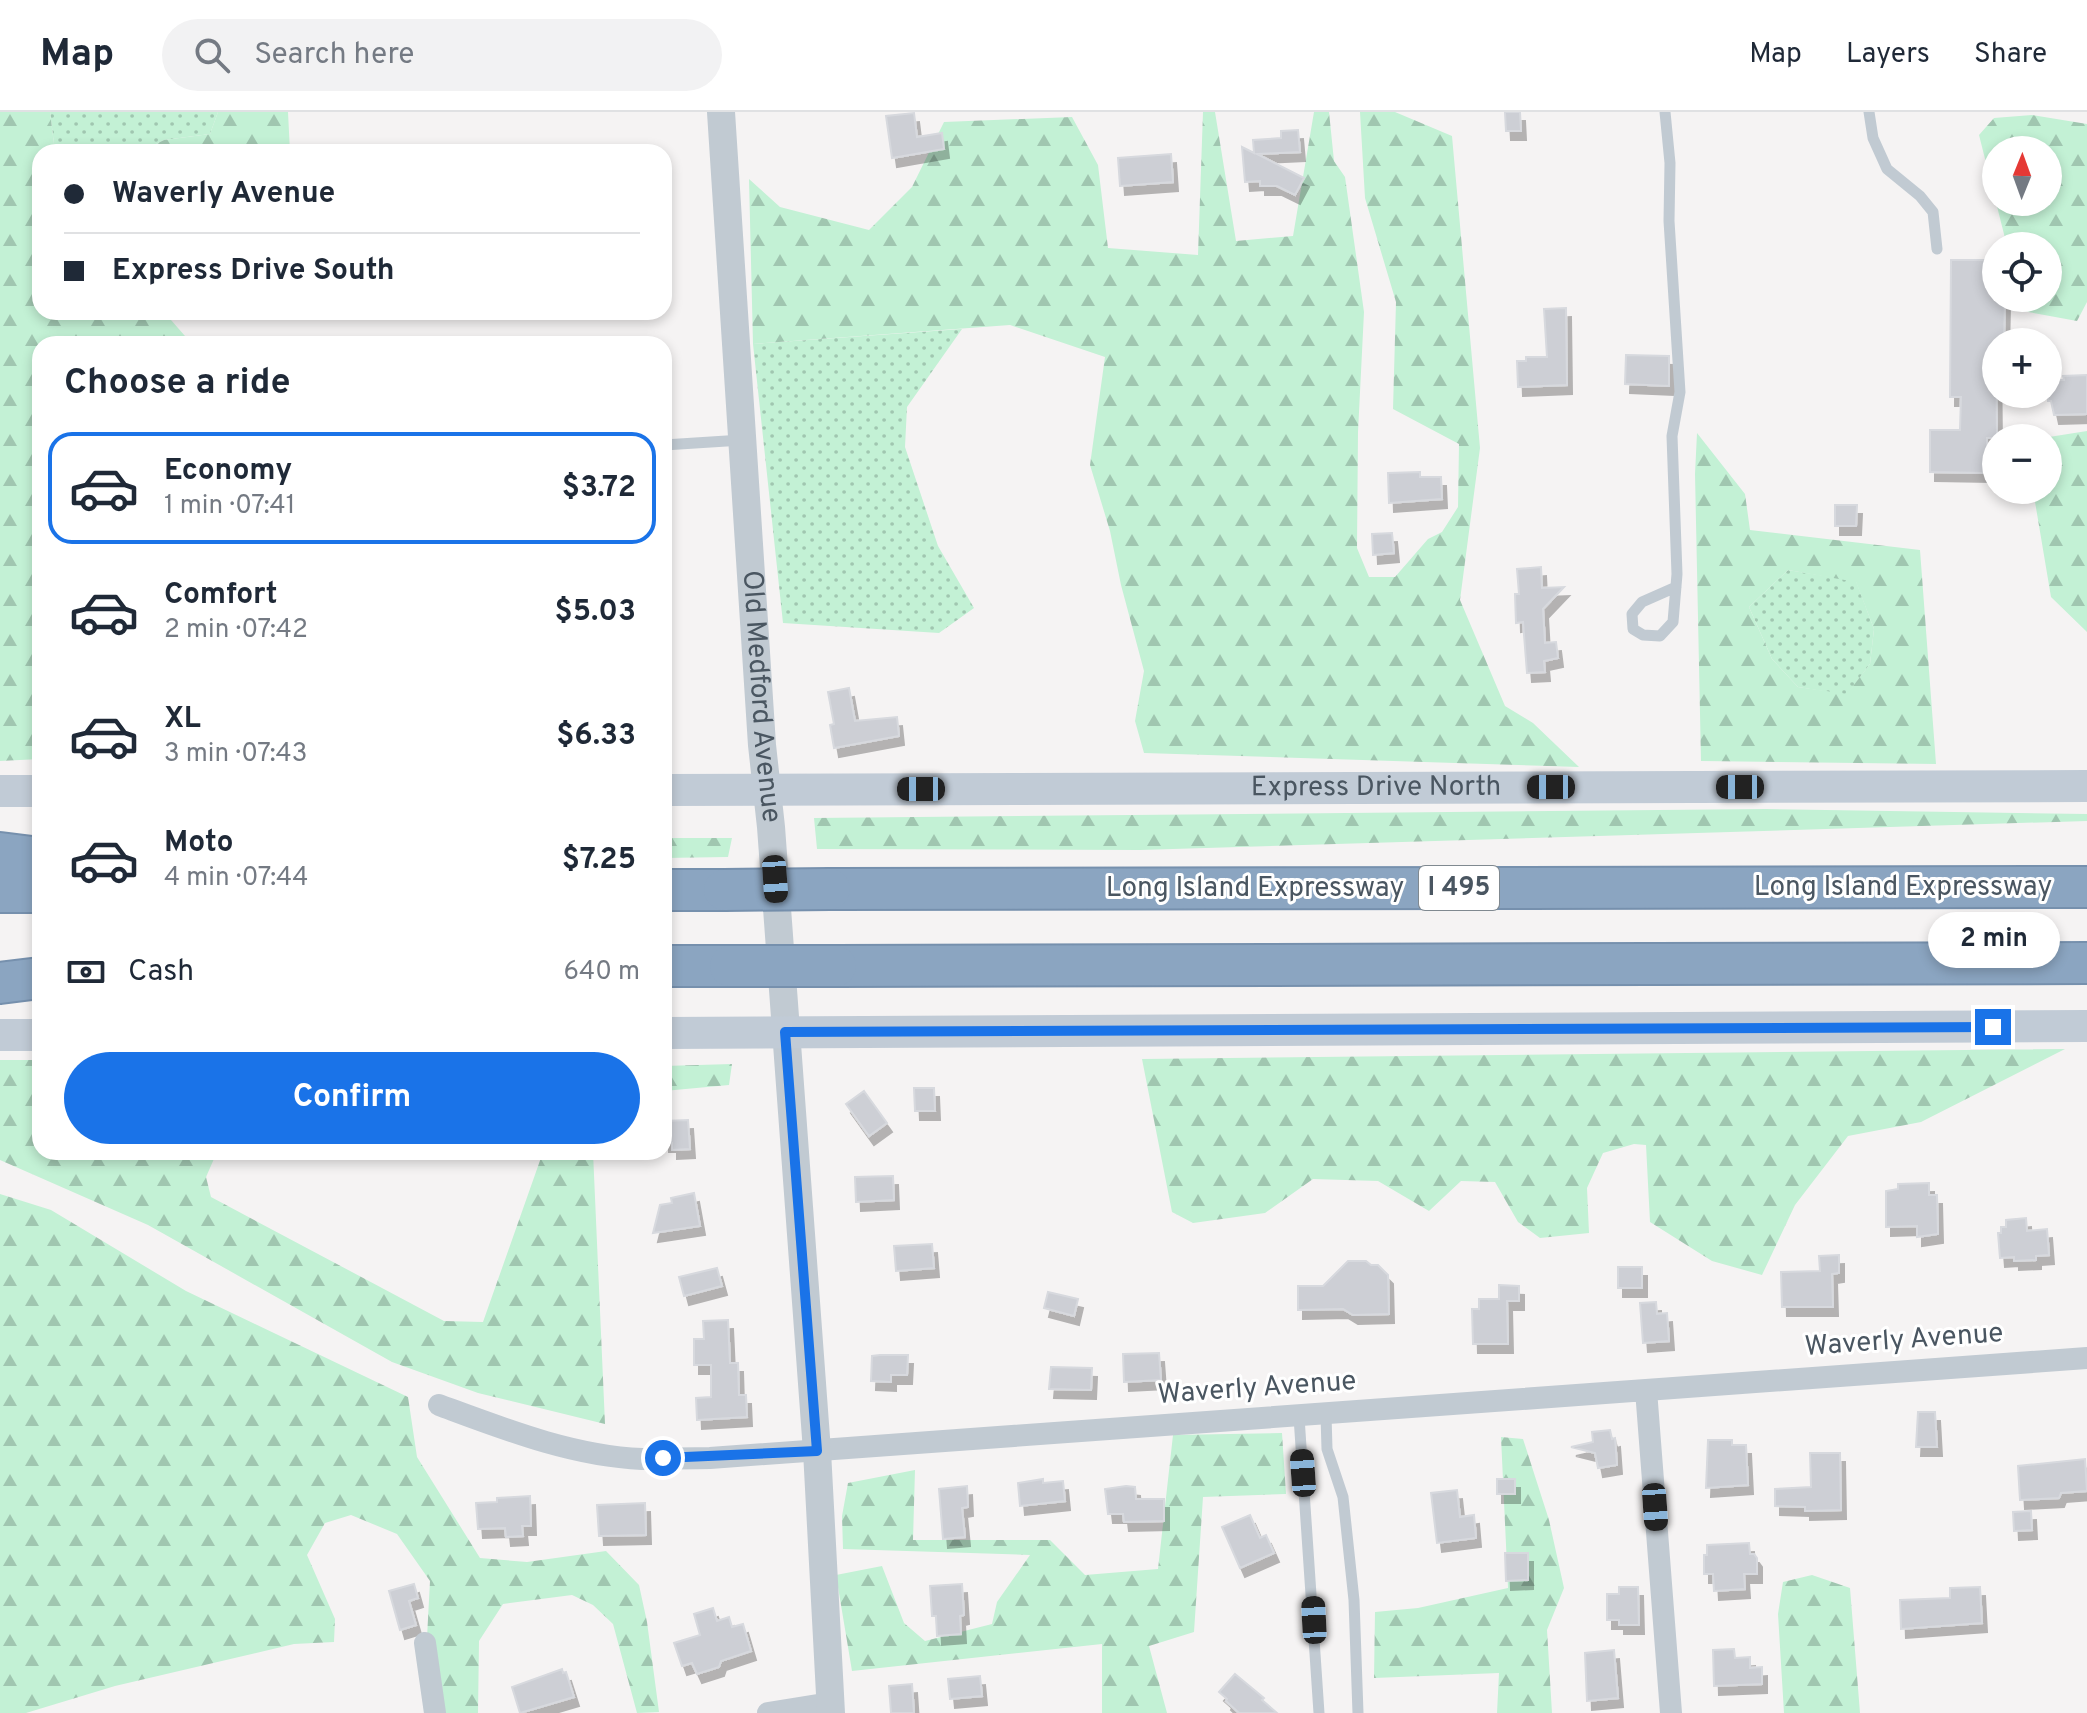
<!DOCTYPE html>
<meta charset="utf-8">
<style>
body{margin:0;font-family:Overpass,sans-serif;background:#f2f2f3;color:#1f2937;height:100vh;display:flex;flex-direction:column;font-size:30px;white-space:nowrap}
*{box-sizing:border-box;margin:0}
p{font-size:26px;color:#747a83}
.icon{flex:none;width:44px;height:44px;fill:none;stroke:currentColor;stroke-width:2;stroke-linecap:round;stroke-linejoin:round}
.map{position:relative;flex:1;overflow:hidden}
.panel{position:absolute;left:32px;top:224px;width:640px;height:824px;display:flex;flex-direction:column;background:#fff;border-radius:24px;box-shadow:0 4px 12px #0003}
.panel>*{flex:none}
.banner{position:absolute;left:32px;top:32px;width:640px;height:176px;border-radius:24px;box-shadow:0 4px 12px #0003;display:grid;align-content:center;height:176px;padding:0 32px;background:#fff}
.needle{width:52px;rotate:1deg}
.tools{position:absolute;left:1982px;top:24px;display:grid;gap:16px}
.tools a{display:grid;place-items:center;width:80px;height:80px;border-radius:50%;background:#fff;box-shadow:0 4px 12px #0003;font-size:40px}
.end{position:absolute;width:36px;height:36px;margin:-18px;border:10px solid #1a73e8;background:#fff;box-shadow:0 0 0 4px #fff}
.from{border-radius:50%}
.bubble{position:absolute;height:56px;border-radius:28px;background:#fff;box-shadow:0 4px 12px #0003;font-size:26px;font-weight:700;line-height:56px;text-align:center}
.car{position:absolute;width:24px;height:48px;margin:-24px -12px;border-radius:10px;box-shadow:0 0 6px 2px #0007;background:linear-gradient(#222 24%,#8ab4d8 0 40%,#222 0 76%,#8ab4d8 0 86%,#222 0)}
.banner b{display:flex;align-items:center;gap:28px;height:76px;font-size:30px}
.banner b+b{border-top:2px solid #e0e1e3}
.banner i{width:20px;height:20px;background:#1f2937}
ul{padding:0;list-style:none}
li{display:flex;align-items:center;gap:24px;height:112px;margin:0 16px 12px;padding:0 16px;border:4px solid transparent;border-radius:24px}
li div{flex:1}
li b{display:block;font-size:30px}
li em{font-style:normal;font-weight:700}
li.current{border-color:#1a73e8}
li>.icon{width:72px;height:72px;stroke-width:1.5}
h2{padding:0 32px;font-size:36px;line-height:96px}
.pay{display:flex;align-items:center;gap:20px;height:88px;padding:0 32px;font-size:30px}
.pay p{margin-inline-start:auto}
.button{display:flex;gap:16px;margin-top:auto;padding:16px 32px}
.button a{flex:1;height:92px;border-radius:48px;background:#1a73e8;color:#fff;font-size:32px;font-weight:700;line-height:92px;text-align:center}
header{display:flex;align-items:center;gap:48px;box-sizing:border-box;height:112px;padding:0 40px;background:#fff;border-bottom:2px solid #e0e1e3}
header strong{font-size:38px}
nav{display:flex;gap:44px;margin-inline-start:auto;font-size:28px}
.search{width:560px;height:72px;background:#f2f2f3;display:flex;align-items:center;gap:20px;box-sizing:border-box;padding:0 28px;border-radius:44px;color:#747a83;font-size:30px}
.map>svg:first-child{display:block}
.grass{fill:url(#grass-dots)}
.forest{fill:url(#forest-firs);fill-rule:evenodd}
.building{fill:#cdcfd5;stroke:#d7d9de;stroke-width:2;filter:url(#shadow)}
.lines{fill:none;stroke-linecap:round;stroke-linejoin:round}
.motorway-casing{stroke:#7690ad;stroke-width:44}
.service{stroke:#c1cad2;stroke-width:11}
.minor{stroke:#c1cad2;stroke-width:22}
.tertiary{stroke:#c1cad2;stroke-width:28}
.secondary{stroke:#c1cbd6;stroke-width:32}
.motorway{stroke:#8ba5c1;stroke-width:40}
.motorway-bridge-casing{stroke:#7690ad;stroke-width:44;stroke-linecap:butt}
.motorway-bridge{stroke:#8ba5c1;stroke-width:40}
.route{stroke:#1a73e8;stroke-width:10}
.labels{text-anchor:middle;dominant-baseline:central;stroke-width:6;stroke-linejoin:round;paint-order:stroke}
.shield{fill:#fff;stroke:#808990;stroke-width:2}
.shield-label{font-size:26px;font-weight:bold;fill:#4a5661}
.street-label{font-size:28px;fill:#4a5661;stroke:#fff}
</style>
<header>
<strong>Map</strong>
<div class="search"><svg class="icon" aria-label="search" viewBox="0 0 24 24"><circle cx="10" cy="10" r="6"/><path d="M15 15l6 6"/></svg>Search here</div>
<nav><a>Map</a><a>Layers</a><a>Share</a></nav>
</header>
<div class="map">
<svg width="2087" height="1601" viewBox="0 0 2087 1601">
<defs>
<pattern id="grass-dots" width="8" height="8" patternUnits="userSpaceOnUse" patternTransform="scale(2)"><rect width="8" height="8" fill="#c3f1d5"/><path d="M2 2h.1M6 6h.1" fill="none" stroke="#a0c6b0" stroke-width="1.8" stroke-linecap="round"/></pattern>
<pattern id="forest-firs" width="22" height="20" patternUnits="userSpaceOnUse" patternTransform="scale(2)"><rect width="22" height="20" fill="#c3f1d5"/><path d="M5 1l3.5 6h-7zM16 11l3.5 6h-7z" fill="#a0c6b0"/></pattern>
<filter id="shadow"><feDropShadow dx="5" dy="9" stdDeviation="0" flood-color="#0004"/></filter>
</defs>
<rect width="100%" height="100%" fill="#f5f3f3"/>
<path class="grass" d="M 50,0 L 218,0 L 210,22 L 164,28 L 140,40 L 55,40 Z
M 962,217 L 907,295 L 905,335 L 938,434 L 974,496 L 939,521 L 783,511 L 753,232 Z
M 1788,458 L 1856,469 L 1874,517 L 1870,552 L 1847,583 L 1798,575 L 1772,547 L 1749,495 Z"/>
<path class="forest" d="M 0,0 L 50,0 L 55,40 L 40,40 L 40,200 L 164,200 L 192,232 L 40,232 L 40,647 L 0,649 Z
M 218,0 L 288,0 L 290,40 L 140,40 L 164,28 L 210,22 Z
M 1203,0 L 1215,0 L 1236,129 L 1293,124 L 1314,0 L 1329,0 L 1334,49 L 1345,65 L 1364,200 L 1358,320 L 1357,436 L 1369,465 L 1395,465 L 1428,427 L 1442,420 L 1458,395 L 1459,332 L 1393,297 L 1396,190 L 1365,86 L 1360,0 L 1395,0 L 1452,24 L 1480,336 L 1460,488 L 1505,594 L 1533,611 L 1579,655 L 1144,641 L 1135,609 L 1144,559 L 1121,473 L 1110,419 L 1090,353 L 1105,245 L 1010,213 L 753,232 L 749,67 L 780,95 L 869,118 L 912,75 L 944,10 L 1072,5 L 1098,53 L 1108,136 L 1198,143 Z
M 2032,3 L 2087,12 L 2087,190 L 2077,209 L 2023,199 L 2020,186 L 2048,186 L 2048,134 L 2007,134 L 1979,23 L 1994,6 ZM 1996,38 L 2048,38 L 2048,90 L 1996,90 Z
M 2087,319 L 2087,520 L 2051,485 L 2033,378 L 2048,378 L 2049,325 Z
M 1697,321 L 1745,382 L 1750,418 L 1920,438 L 1936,652 L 1701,649 L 1695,362 ZM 1788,458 L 1856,470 L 1874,517 L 1870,552 L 1847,582 L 1798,575 L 1772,547 L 1749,495 Z
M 1766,697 L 2087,702 L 2087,709 L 1140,738 L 817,737 L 814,706 Z
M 664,726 L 732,726 L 728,745 L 664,746 Z
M 2065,937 L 1921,1010 L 1848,1024 L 1795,1093 L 1762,1163 L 1712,1149 L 1650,1110 L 1646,1033 L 1634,1032 L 1603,1041 L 1587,1076 L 1589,1121 L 1540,1126 L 1518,1110 L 1495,1070 L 1461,1069 L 1429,1099 L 1378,1069 L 1313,1067 L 1265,1101 L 1193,1111 L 1172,1100 L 1142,947 Z
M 0,948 L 40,948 L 40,1040 L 217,1040 L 206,1065 L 211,1085 L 444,1209 L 483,1210 L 543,1040 L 593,1040 L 605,1312 L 478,1281 L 392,1250 L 148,1113 L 0,1048 Z
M 732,952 L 729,973 L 664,979 L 664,954 Z
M 0,1082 L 51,1098 L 186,1179 L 408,1285 L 417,1345 L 480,1446 L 527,1450 L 606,1439 L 639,1473 L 647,1510 L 659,1600 L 637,1601 L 613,1512 L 593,1493 L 572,1483 L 503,1492 L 479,1529 L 478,1601 L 432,1601 L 424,1582 L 430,1469 L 397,1422 L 351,1403 L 325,1411 L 307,1443 L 335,1507 L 334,1530 L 294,1532 L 115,1574 L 26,1601 L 0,1601 Z
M 1282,1321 L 1286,1382 L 1203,1385 L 1194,1520 L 1149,1534 L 1167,1601 L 1102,1601 L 1102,1532 L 852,1559 L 836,1463 L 882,1454 L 904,1511 L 925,1529 L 992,1512 L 997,1490 L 1030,1443 L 843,1437 L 842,1404 L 848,1371 L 915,1358 L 913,1428 L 1050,1428 L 1085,1463 L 1158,1457 L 1173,1323 Z
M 1501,1325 L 1523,1327 L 1549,1408 L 1564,1476 L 1547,1518 L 1552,1601 L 1497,1601 L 1499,1561 L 1374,1566 L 1375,1500 L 1418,1496 L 1508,1476 Z
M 1812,1463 L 1850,1476 L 1860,1601 L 1784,1601 L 1778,1502 L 1783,1470 Z"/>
<path class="building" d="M 1505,0 L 1520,0 L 1521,19 L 1506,19 Z
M 914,1 L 917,25 L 942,21 L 944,37 L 892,46 L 886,4 Z
M 1298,18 L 1300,40 L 1257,42 L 1304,66 L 1295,83 L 1277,74 L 1260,74 L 1260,69 L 1245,70 L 1242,35 L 1254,41 L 1253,28 L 1281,26 L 1281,19 Z
M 1171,42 L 1173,70 L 1120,74 L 1118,46 Z
M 1951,148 L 1996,148 L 1996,186 L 2005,186 L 2004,230 L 1996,230 L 1997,326 L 1987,326 L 1987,361 L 1930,360 L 1930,318 L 1960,318 L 1961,285 L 1950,285 Z
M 1566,196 L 1567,273 L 1518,275 L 1517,249 L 1526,249 L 1526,245 L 1547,245 L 1544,197 Z
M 1626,243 L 1669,244 L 1669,274 L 1625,272 Z
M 2087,263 L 2087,302 L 2054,303 L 2051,289 L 2048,289 L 2048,268 L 2064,268 L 2063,264 Z
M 1420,360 L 1420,365 L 1441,365 L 1442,387 L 1389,391 L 1388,361 Z
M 1835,393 L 1857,393 L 1856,414 L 1835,414 Z
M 1392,421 L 1394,441 L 1373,443 L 1372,422 Z
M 1541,455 L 1542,476 L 1564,475 L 1543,497 L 1545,531 L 1556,530 L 1558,546 L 1544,549 L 1545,560 L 1527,561 L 1523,510 L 1516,511 L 1515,482 L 1519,482 L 1517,457 Z
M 849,576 L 855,609 L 897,605 L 899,624 L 834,636 L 830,613 L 834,612 L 828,580 Z
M 914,976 L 934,976 L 935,999 L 915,999 Z
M 864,979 L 887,1011 L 869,1024 L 846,992 Z
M 688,1008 L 690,1037 L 672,1038 L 672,1031 L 664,1031 L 664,1009 Z
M 893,1064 L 894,1088 L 856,1090 L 855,1065 Z
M 1929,1071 L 1929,1083 L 1937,1083 L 1938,1122 L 1917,1125 L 1917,1114 L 1886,1115 L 1886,1079 L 1898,1077 L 1898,1072 Z
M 694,1081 L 700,1114 L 653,1121 L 660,1093 L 672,1091 L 671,1086 Z
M 2026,1106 L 2027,1119 L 2047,1117 L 2049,1143 L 2036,1144 L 2036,1148 L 2014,1149 L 2014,1145 L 2000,1146 L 1998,1121 L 2001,1121 L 2001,1115 L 2006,1115 L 2006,1108 Z
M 932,1132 L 934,1156 L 896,1159 L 894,1134 Z
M 1839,1143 L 1839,1161 L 1832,1162 L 1833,1195 L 1782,1195 L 1781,1160 L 1820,1159 L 1819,1144 Z
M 1348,1149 L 1366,1149 L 1371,1153 L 1378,1153 L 1388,1163 L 1389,1202 L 1353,1203 L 1343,1197 L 1298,1198 L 1298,1174 L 1323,1174 Z
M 1618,1155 L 1642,1155 L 1642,1176 L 1618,1176 Z
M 717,1156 L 722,1174 L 684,1184 L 679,1165 Z
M 1499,1173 L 1519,1174 L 1519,1189 L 1507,1189 L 1508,1232 L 1473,1232 L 1472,1197 L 1479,1197 L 1479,1187 L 1499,1187 Z
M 1048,1180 L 1078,1187 L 1074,1204 L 1044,1196 Z
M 1656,1190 L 1657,1202 L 1667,1201 L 1669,1229 L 1643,1231 L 1640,1191 Z
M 728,1208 L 730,1251 L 738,1251 L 739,1283 L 746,1283 L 747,1305 L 697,1308 L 696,1286 L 711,1285 L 711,1253 L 694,1253 L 694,1227 L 704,1227 L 703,1209 Z
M 1159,1241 L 1161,1268 L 1124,1270 L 1123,1242 Z
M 880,1243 L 908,1243 L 907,1263 L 891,1263 L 891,1270 L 871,1269 L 872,1244 Z
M 1051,1255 L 1092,1256 L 1091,1278 L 1049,1277 Z
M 1918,1300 L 1935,1300 L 1937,1335 L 1916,1335 Z
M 1610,1318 L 1612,1327 L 1615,1326 L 1617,1353 L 1598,1356 L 1595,1341 L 1571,1335 L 1593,1330 L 1592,1320 Z
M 1708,1328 L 1732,1328 L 1732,1333 L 1746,1333 L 1748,1373 L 1706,1376 Z
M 1810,1341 L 1840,1341 L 1841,1398 L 1805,1399 L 1805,1395 L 1775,1394 L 1775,1377 L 1811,1375 Z
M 2085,1347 L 2087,1379 L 2061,1381 L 2059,1386 L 2020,1388 L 2018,1354 Z
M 1043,1367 L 1043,1371 L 1063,1369 L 1065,1389 L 1020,1394 L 1018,1371 Z
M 1497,1367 L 1515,1367 L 1515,1382 L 1497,1382 Z
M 967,1374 L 968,1395 L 962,1396 L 965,1425 L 943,1427 L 939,1377 Z
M 1126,1374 L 1135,1375 L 1136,1387 L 1164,1387 L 1164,1409 L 1124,1410 L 1123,1402 L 1108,1402 L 1105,1377 Z
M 1457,1378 L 1460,1405 L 1474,1403 L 1476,1426 L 1437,1431 L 1431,1381 Z
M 530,1384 L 531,1414 L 522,1414 L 523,1424 L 506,1425 L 505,1416 L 478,1417 L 476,1391 L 497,1390 L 497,1386 Z
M 645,1391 L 646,1423 L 599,1424 L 597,1393 Z
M 2031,1399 L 2032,1418 L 2014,1419 L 2013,1400 Z
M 1250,1403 L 1260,1426 L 1266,1423 L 1274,1441 L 1240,1456 L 1222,1415 Z
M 1749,1431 L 1750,1442 L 1754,1442 L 1757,1446 L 1757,1462 L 1744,1462 L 1745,1477 L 1714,1479 L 1713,1462 L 1704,1462 L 1704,1443 L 1707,1443 L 1707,1433 Z
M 1505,1441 L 1528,1441 L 1528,1468 L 1506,1469 Z
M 414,1472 L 418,1486 L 409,1489 L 416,1513 L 400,1518 L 389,1479 Z
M 962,1472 L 964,1503 L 960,1504 L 961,1522 L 937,1524 L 936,1504 L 932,1504 L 930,1474 Z
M 1619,1475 L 1638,1475 L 1639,1513 L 1619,1513 L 1619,1508 L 1607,1508 L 1607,1482 L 1619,1482 Z
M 1980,1475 L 1982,1511 L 1901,1517 L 1900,1488 L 1950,1486 L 1950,1476 Z
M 713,1496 L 717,1509 L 729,1505 L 732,1515 L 743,1512 L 751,1539 L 721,1549 L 719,1555 L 697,1562 L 692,1551 L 682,1554 L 674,1531 L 700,1523 L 694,1502 Z
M 1734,1537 L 1735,1546 L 1750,1545 L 1750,1556 L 1762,1555 L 1762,1572 L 1714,1574 L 1713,1538 Z
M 1614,1538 L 1618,1586 L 1587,1589 L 1585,1541 Z
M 562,1557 L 563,1561 L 566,1560 L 574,1585 L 520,1601 L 512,1575 Z
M 1235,1562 L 1264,1586 L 1262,1588 L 1277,1601 L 1239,1601 L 1226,1589 L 1227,1587 L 1219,1580 Z
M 980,1564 L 982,1584 L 950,1587 L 948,1567 Z
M 912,1572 L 914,1601 L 891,1601 L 889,1574 Z"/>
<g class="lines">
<g class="motorway-casing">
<path id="motorway" d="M 0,741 L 40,746
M 830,777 L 2087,775
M 664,778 L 724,778
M 0,780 L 40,780
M 664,854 L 730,854
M 836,854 L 2087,851
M 0,871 L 40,866"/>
</g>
<path class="service" d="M 1665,0 L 1670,51 L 1669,109 L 1680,280 L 1672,324 L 1677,462 L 1673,510 L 1660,524 L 1643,523 L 1633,517 L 1632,502 L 1642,490 L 1676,475
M 1869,0 L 1873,26 L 1887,57 L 1920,84 L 1933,100 L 1937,137
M 664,333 L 742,328
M 1326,1303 L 1327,1337 L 1343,1385 L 1354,1488 L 1358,1601
M 1299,1305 L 1319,1601"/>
<path class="minor" d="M 1646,1278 L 1671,1601
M 439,1293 C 504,1317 572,1344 642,1347 C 664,1347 687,1346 710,1346 L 2087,1246
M 425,1531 L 435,1601
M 768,1601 L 830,1591"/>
<path class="tertiary" id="s1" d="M 721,0 L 762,633 L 771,715 L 817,1339 L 831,1601"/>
<g class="secondary">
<path id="s2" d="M 664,678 L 2087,674"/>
<path d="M 0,679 L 40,679"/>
<path d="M 664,921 L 2087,914"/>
<path d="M 0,923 L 40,923"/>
</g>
<use href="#motorway" class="motorway"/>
<g class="motorway-bridge-casing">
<path id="motorway-bridge" d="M 724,778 L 830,777
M 730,854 L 836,854"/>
</g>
<use href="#motorway-bridge" class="motorway-bridge"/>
</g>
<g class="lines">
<path class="route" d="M 663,1346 L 817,1339 L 785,920 L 1993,915"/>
</g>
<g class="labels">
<rect class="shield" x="1419" y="754" width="80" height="44" rx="6"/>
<g class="shield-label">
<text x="1459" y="776">I 495</text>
</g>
<g class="street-label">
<text stroke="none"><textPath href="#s1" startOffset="586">Old Medford Avenue</textPath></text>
<text stroke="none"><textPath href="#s2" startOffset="712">Express Drive North</textPath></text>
<text x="1903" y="776">Long Island Expressway</text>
<text x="1255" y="777">Long Island Expressway</text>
<text transform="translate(1904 1229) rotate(-4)">Waverly Avenue</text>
<text transform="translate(1257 1277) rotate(-4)">Waverly Avenue</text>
</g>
</g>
</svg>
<div class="tools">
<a><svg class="needle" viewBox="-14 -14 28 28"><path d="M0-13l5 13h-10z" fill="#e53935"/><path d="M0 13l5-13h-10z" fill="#747a83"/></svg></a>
<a><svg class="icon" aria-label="locate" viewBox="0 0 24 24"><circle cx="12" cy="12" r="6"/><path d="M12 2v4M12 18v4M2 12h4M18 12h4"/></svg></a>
<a>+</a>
<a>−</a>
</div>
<i class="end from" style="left:663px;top:1346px"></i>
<i class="end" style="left:1993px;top:915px"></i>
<div class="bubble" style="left:1928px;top:800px;width:132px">2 min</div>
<i class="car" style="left:1551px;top:675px;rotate:270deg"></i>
<i class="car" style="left:1740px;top:675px;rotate:270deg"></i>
<i class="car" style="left:921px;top:677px;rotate:270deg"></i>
<i class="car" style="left:775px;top:767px;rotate:176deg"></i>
<i class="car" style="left:1303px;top:1361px;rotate:356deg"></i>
<i class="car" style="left:1655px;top:1395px;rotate:176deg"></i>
<i class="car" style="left:1314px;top:1508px;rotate:357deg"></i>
<div class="banner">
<b><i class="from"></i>Waverly Avenue</b>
<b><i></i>Express Drive South</b>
</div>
<section class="panel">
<h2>Choose a ride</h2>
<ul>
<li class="current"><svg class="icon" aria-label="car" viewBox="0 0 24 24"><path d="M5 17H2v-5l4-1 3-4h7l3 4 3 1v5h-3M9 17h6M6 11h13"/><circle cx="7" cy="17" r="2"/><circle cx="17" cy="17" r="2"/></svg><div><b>Economy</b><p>1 min · 07:41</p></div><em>$3.72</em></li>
<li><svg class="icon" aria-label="car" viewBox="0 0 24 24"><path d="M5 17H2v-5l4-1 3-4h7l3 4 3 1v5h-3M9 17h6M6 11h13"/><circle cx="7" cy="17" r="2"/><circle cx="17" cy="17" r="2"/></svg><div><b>Comfort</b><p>2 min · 07:42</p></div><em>$5.03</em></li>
<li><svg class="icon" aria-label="car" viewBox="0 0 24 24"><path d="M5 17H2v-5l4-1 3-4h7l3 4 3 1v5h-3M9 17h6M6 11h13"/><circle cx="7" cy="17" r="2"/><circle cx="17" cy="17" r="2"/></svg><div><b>XL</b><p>3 min · 07:43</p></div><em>$6.33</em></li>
<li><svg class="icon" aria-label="car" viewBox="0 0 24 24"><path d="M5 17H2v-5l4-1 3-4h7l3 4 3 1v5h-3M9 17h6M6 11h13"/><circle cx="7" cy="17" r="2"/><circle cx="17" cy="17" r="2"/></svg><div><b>Moto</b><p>4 min · 07:44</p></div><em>$7.25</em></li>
</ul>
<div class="pay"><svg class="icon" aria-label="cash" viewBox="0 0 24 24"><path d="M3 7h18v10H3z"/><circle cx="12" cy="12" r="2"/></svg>Cash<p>640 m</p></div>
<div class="button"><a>Confirm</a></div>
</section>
</div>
